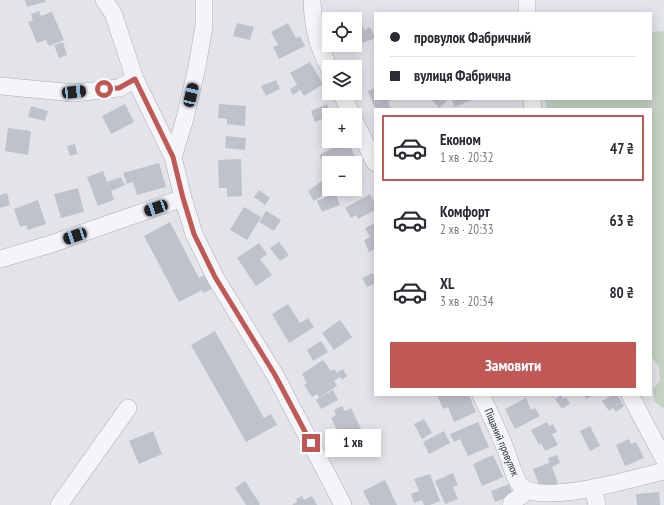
<!DOCTYPE html>
<html lang="uk">
<meta charset="utf-8">
<style>
body{margin:0;font-family:"PT Sans Narrow",sans-serif;background:#f7f7f7;color:#2b2b33;height:100vh;display:flex;flex-direction:column;font-size:15px;white-space:nowrap}
*{box-sizing:border-box;margin:0}
p{font-size:13px;color:#7c7c81}
.icon{flex:none;width:22px;height:22px;fill:none;stroke:currentColor;stroke-width:2;stroke-linecap:round;stroke-linejoin:round}
.map{position:relative;flex:1;overflow:hidden}
.drawer{position:absolute;left:374px;top:108px;width:278px;height:288px;display:flex;flex-direction:column;background:#fff;border-radius:0px;box-shadow:0 2px 10px #0003}
.drawer>*{flex:none}
.top-card{position:absolute;left:374px;top:12px;width:278px;height:88px;border-radius:0px;box-shadow:0 2px 10px #0003;display:grid;align-content:center;height:88px;padding:0 16px;background:#fff}
.fabs{position:absolute;left:322px;top:12px;display:grid;gap:8px}
.fabs a{display:grid;place-items:center;width:40px;height:40px;border-radius:0px;background:#fff;box-shadow:0 2px 10px #0003;font-size:20px}
.end{position:absolute;width:18px;height:18px;margin:-9px;border:5px solid #c05855;background:#fff;box-shadow:0 0 0 2px #fff}
.from{border-radius:50%}
.bubble{position:absolute;height:28px;border-radius:0px;background:#fff;box-shadow:0 2px 10px #0003;font-size:13px;font-weight:600;line-height:28px;text-align:center}
.car{position:absolute;width:12px;height:24px;margin:-12px -6px;border-radius:5px;box-shadow:0 0 3px 1px #0007;background:linear-gradient(#222 24%,#8ab4d8 0 40%,#222 0 76%,#8ab4d8 0 86%,#222 0)}
.top-card b{display:flex;align-items:center;gap:14px;height:38px;font-size:15px}
.top-card b+b{border-top:1px solid #e1e1e2}
.top-card i{width:10px;height:10px;background:#2b2b33}
ul{padding:7px 0 0;list-style:none}
li{display:flex;align-items:center;gap:12px;height:66px;margin:0 8px 6px;padding:0 8px;border:2px solid transparent;border-radius:0px}
li div{flex:1}
li b{display:block;font-size:15px}
li em{font-style:normal;font-weight:600}
li.active{border-color:#c05855}
li>.icon{width:36px;height:36px;stroke-width:1.5}
.action{display:flex;gap:8px;margin-top:auto;padding:8px 16px}
.action a{flex:1;height:46px;border-radius:0px;background:#c05855;color:#fff;font-size:16px;font-weight:600;line-height:46px;text-align:center}
.map>svg:first-child{display:block}
.green{fill:#c5d2c4}
.building{fill:#c0c2cb}
.lines{fill:none;stroke-linecap:round;stroke-linejoin:round}
.street-casing{stroke:#abaeb6;stroke-width:18}
.street{stroke:#f4f5f8;stroke-width:17}
.route{stroke:#c05855;stroke-width:5}
.labels{text-anchor:middle;dominant-baseline:central;stroke-width:3;stroke-linejoin:round;paint-order:stroke}
.street-label{font-size:11px;fill:#2c2f3f;stroke:#f1f3f6}
</style>
<div class="map">
<svg width="664" height="505" viewBox="0 0 664 505">
<rect width="100%" height="100%" fill="#e2e4e9"/>
<path class="green" d="M 664,31 L 664,409 L 654,401 L 653,389 L 660,381 L 659,367 L 651,356 L 651,109 L 547,109 L 545,99 L 651,99 L 651,32 Z"/>
<path class="building" d="M 25,0 L 45,0 L 45,2 L 27,7 Z
M 39,11 L 41,16 L 52,12 L 64,40 L 49,46 L 46,40 L 37,43 L 28,22 L 33,20 L 31,14 Z
M 359,18 L 364,30 L 370,27 L 375,38 L 348,49 L 346,45 L 355,45 L 355,19 Z
M 237,23 L 254,27 L 250,40 L 233,36 Z
M 288,23 L 296,38 L 300,36 L 305,46 L 279,59 L 273,47 L 278,45 L 271,32 Z
M 63,42 L 67,55 L 59,58 L 54,45 Z
M 310,62 L 323,84 L 304,96 L 300,90 L 293,95 L 290,89 L 297,85 L 290,73 Z
M 276,80 L 280,89 L 266,96 L 261,86 Z
M 375,88 L 375,99 L 393,99 L 388,102 L 391,109 L 375,109 L 368,91 Z
M 431,99 L 445,99 L 447,101 L 439,108 Z
M 451,99 L 473,99 L 455,107 Z
M 125,104 L 134,122 L 111,134 L 102,116 Z
M 219,104 L 246,106 L 245,126 L 227,124 L 227,119 L 218,118 Z
M 327,104 L 331,115 L 315,122 L 311,111 Z
M 31,106 L 48,111 L 45,121 L 28,117 Z
M 8,128 L 31,131 L 28,155 L 5,151 Z
M 226,136 L 246,138 L 245,150 L 225,148 Z
M 341,141 L 343,145 L 348,142 L 356,158 L 350,161 L 351,163 L 329,163 L 329,175 L 319,155 L 335,147 L 333,142 Z
M 75,144 L 77,154 L 70,156 L 67,146 Z
M 241,159 L 242,196 L 227,197 L 227,188 L 219,188 L 218,160 Z
M 159,163 L 166,187 L 137,195 L 133,182 L 127,184 L 123,173 Z
M 103,171 L 107,182 L 121,177 L 125,185 L 111,191 L 114,200 L 98,206 L 87,177 Z
M 323,180 L 330,191 L 314,201 L 308,191 Z
M 78,188 L 84,212 L 61,218 L 54,194 Z
M 259,190 L 270,198 L 265,205 L 254,197 Z
M 7,193 L 10,205 L 0,208 L 0,195 Z
M 335,193 L 340,205 L 322,212 L 317,201 Z
M 370,194 L 375,203 L 375,210 L 358,219 L 356,215 L 351,218 L 345,208 Z
M 38,200 L 46,224 L 28,230 L 26,225 L 20,227 L 14,209 Z
M 244,207 L 261,217 L 247,240 L 230,230 Z
M 266,211 L 281,220 L 274,231 L 259,222 Z
M 170,222 L 199,278 L 205,275 L 212,289 L 203,293 L 202,290 L 179,302 L 144,236 Z
M 375,223 L 375,249 L 369,252 L 364,240 L 370,237 L 365,228 Z
M 279,242 L 289,255 L 280,261 L 270,248 Z
M 259,243 L 267,254 L 260,259 L 272,275 L 256,286 L 237,258 Z
M 373,273 L 375,283 L 367,287 L 362,278 Z
M 288,304 L 300,323 L 308,318 L 314,327 L 289,343 L 272,314 Z
M 340,320 L 352,337 L 334,350 L 322,333 Z
M 215,331 L 264,418 L 271,414 L 277,425 L 246,442 L 191,345 Z
M 321,341 L 328,352 L 313,361 L 307,350 Z
M 323,360 L 331,371 L 334,369 L 337,373 L 343,369 L 347,376 L 342,380 L 340,377 L 334,381 L 337,386 L 319,398 L 317,394 L 312,397 L 304,385 L 307,383 L 302,374 Z
M 333,390 L 338,400 L 321,409 L 316,400 Z
M 437,395 L 469,395 L 476,412 L 454,422 L 448,407 L 443,409 Z
M 561,395 L 563,399 L 566,397 L 570,404 L 562,409 L 555,399 Z
M 584,395 L 594,395 L 586,399 Z
M 612,395 L 617,395 L 624,406 L 616,412 L 613,408 L 609,411 L 602,401 Z
M 526,398 L 531,410 L 535,408 L 540,416 L 515,429 L 505,409 Z
M 342,406 L 345,411 L 351,408 L 362,431 L 342,440 L 331,418 L 336,415 L 334,410 Z
M 424,419 L 432,433 L 422,439 L 414,424 Z
M 478,422 L 489,447 L 468,456 L 460,439 L 454,442 L 450,434 Z
M 547,422 L 549,426 L 553,424 L 557,432 L 552,434 L 558,445 L 545,451 L 541,443 L 539,445 L 531,430 Z
M 590,426 L 600,446 L 590,451 L 580,431 Z
M 153,431 L 162,454 L 139,464 L 129,441 Z
M 444,431 L 450,443 L 429,454 L 423,442 Z
M 629,439 L 631,444 L 636,442 L 644,458 L 625,466 L 616,445 Z
M 493,455 L 503,477 L 482,486 L 473,464 Z
M 557,455 L 560,463 L 552,467 L 558,483 L 541,490 L 533,469 L 549,463 L 548,458 Z
M 453,473 L 458,485 L 453,487 L 458,499 L 445,504 L 435,481 Z
M 430,474 L 440,501 L 430,505 L 424,505 L 422,500 L 414,503 L 411,494 L 419,491 L 414,479 Z
M 385,480 L 397,505 L 370,505 L 363,491 Z
M 245,481 L 260,504 L 259,505 L 246,505 L 235,488 Z
M 509,484 L 513,495 L 495,502 L 491,491 Z
M 659,492 L 660,505 L 637,505 L 636,494 Z
M 302,496 L 304,500 L 312,496 L 317,505 L 292,505 L 297,502 L 296,499 Z"/>
<g class="lines">
<g class="street-casing">
<path id="street" d="M 104,0 L 113,13 L 135,79 L 173,157
M 204,0 L 204,26 L 197,67 L 184,122 L 173,157 L 183,198 L 194,234 L 215,277 L 275,375 L 343,505
M 312,0 C 313,28 317,43 329,68
M 527,0 L 527,13
M 0,86 L 74,93 L 119,88 L 135,79
M 341,93 L 352,115
M 532,99 L 533,109
M 355,122 L 375,163
M 0,259 L 48,245 L 183,198
M 481,395 C 489,412 498,430 505,448 C 510,459 513,478 522,487 C 545,505 635,478 664,471
M 630,395 L 664,459
M 593,488 L 597,505
M 59,505 L 128,408
M 511,505 L 512,502 L 528,491"/>
</g>
<use href="#street" class="street"/>
</g>
<g class="lines">
<path class="route" d="M 104,89 L 119,88 L 135,79 L 173,157 L 183,198 L 194,234 L 215,277 L 275,375 L 311,443"/>
</g>
<g class="labels">
<g class="street-label">
<text transform="translate(502 442) rotate(67)">Піщаний провулок</text>
</g>
</g>
</svg>
<div class="fabs">
<a><svg class="icon" aria-label="locate" viewBox="0 0 24 24"><circle cx="12" cy="12" r="6"/><path d="M12 2v4M12 18v4M2 12h4M18 12h4"/></svg></a>
<a><svg class="icon" aria-label="layers" viewBox="0 0 24 24"><path d="M12 4l9 5-9 5-9-5zM3 14l9 5 9-5"/></svg></a>
<a>+</a>
<a>−</a>
</div>
<i class="end from" style="left:104px;top:89px"></i>
<i class="end" style="left:311px;top:443px"></i>
<div class="bubble" style="left:325px;top:429px;width:56px">1 хв</div>
<i class="car" style="left:74px;top:92px;rotate:84deg"></i>
<i class="car" style="left:191px;top:95px;rotate:13deg"></i>
<i class="car" style="left:156px;top:208px;rotate:250deg"></i>
<i class="car" style="left:75px;top:236px;rotate:251deg"></i>
<div class="top-card">
<b><i class="from"></i>провулок Фабричний</b>
<b><i></i>вулиця Фабрична</b>
</div>
<section class="drawer">
<ul>
<li class="active"><svg class="icon" aria-label="car" viewBox="0 0 24 24"><path d="M5 17H2v-5l4-1 3-4h7l3 4 3 1v5h-3M9 17h6M6 11h13"/><circle cx="7" cy="17" r="2"/><circle cx="17" cy="17" r="2"/></svg><div><b>Економ</b><p>1 хв · 20:32</p></div><em>47 ₴</em></li>
<li><svg class="icon" aria-label="car" viewBox="0 0 24 24"><path d="M5 17H2v-5l4-1 3-4h7l3 4 3 1v5h-3M9 17h6M6 11h13"/><circle cx="7" cy="17" r="2"/><circle cx="17" cy="17" r="2"/></svg><div><b>Комфорт</b><p>2 хв · 20:33</p></div><em>63 ₴</em></li>
<li><svg class="icon" aria-label="car" viewBox="0 0 24 24"><path d="M5 17H2v-5l4-1 3-4h7l3 4 3 1v5h-3M9 17h6M6 11h13"/><circle cx="7" cy="17" r="2"/><circle cx="17" cy="17" r="2"/></svg><div><b>XL</b><p>3 хв · 20:34</p></div><em>80 ₴</em></li>
</ul>
<div class="action"><a>Замовити</a></div>
</section>
</div>
